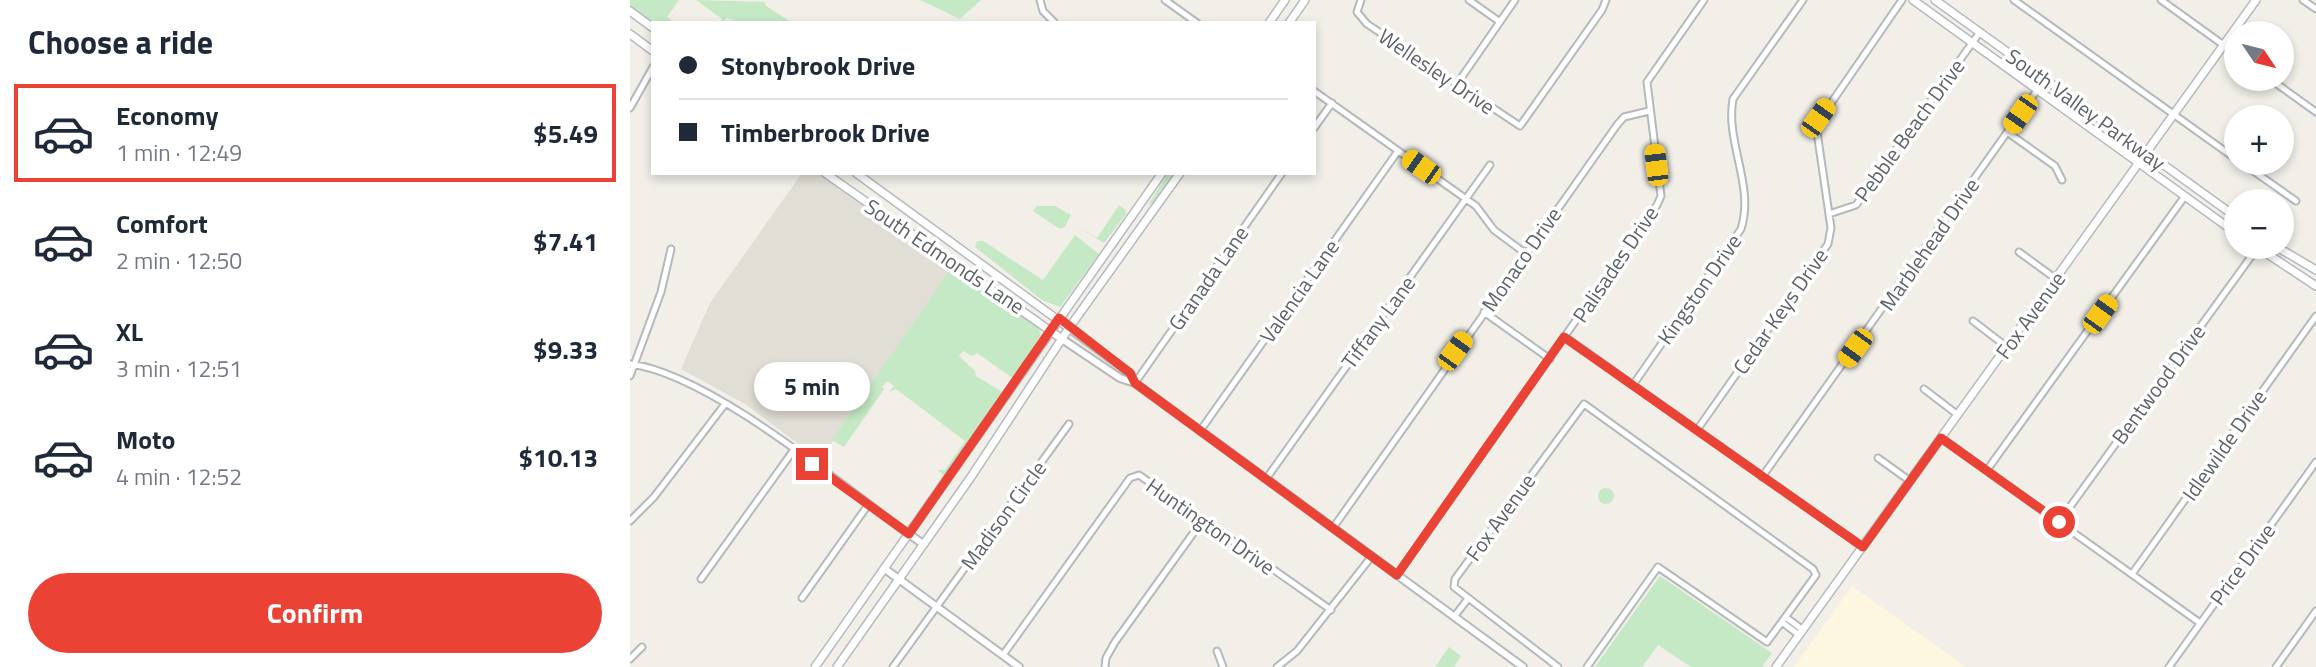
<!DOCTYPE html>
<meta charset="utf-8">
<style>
body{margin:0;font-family:"Titillium Web",sans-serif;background:#f2f2f3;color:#1f2937;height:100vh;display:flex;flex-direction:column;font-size:26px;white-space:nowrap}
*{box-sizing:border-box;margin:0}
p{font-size:23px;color:#747a83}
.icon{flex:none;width:38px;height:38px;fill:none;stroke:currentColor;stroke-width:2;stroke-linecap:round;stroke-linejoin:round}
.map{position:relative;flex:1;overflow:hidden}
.side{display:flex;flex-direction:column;background:#fff;width:630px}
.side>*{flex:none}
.hud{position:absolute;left:21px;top:21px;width:665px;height:154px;border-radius:0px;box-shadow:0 4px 10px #0003;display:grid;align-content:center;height:154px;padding:0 28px;background:#fff}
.needle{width:46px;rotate:125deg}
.tools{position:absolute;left:1594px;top:21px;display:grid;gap:14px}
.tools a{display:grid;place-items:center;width:70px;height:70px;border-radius:50%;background:#fff;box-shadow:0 4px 10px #0003;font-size:35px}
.end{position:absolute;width:32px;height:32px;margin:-16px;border:9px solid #ea4335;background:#fff;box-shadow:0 0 0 4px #fff}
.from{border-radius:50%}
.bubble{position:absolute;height:49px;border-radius:24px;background:#fff;box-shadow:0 4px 10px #0003;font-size:23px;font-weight:700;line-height:49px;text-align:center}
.car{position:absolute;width:21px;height:42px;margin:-21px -10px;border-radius:9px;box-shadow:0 0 5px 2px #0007;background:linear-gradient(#f5c518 24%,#345 0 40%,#f5c518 0 76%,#345 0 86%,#f5c518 0)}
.hud b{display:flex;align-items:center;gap:24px;height:66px;font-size:26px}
.hud b+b{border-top:2px solid #e0e1e3}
.hud i{width:18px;height:18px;background:#1f2937}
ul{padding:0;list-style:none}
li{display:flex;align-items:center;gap:21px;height:98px;margin:0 14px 10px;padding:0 14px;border:4px solid transparent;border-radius:0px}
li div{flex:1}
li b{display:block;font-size:26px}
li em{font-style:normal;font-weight:700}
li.current{border-color:#ea4335}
li>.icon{width:63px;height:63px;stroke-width:1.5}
h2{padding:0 28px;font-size:32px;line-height:84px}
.button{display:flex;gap:14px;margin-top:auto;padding:14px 28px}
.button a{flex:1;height:80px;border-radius:42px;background:#ea4335;color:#fff;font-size:28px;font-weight:700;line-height:80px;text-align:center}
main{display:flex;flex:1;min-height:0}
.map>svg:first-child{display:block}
.commercial{fill:#fef7e0}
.education{fill:#e1ded6}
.green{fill:#c5e8c5}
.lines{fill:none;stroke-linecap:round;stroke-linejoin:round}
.minor-casing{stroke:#b5b8bc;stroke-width:9}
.tertiary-casing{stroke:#b5b8bc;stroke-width:10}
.secondary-casing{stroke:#b6babf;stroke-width:10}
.minor{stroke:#fff;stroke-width:5}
.tertiary{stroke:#fff;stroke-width:6}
.secondary{stroke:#fff;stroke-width:7}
.route{stroke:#ea4335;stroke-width:9}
.labels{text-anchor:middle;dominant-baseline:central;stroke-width:7;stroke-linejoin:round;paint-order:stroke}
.street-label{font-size:21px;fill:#5f6368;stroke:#fff}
</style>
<main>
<section class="side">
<h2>Choose a ride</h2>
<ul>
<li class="current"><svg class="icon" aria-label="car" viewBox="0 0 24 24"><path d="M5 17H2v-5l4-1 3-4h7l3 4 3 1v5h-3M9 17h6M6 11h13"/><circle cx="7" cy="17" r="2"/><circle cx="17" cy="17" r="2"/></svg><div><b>Economy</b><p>1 min · 12:49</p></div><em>$5.49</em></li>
<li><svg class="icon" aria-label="car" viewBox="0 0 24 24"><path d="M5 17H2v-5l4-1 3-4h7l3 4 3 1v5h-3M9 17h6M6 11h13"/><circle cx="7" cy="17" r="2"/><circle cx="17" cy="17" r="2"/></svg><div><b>Comfort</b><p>2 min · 12:50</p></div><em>$7.41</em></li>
<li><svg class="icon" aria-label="car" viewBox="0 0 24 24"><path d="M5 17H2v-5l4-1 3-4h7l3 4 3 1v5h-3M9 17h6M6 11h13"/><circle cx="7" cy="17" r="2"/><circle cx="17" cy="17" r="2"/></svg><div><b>XL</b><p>3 min · 12:51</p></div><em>$9.33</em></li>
<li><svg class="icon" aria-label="car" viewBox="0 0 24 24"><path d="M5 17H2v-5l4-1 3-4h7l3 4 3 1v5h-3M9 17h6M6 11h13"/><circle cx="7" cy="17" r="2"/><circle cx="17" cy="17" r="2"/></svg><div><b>Moto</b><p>4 min · 12:52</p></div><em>$10.13</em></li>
</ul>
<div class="button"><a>Confirm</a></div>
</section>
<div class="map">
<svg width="1686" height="667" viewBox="0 0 1686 667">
<rect width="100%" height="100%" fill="#f1efe8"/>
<path class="commercial" d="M 1222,586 L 1336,667 L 1164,667 Z"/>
<path class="education" d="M 172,173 L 190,173 L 324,270 L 190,460 L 115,404 L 51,369 L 80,303 Z"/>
<path class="green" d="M 0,0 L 49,0 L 37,17 L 41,20 L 39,23 L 23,23 L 0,6 Z
M 66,0 L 134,2 L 136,6 L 161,22 L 111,23 L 96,18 L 93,23 L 91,18 Z
M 290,0 L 351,0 L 330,19 Z
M 538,173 L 545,173 L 525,202 L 518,205 Z
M 489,205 L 496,210 L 496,214 L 474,243 L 444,225 L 467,238 Z
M 407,206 L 425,206 L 441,215 L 434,228 L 428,228 L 403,211 Z
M 445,235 L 469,254 L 430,307 L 412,300 L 345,247 L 347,241 L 353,241 L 413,280 Z
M 323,266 L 408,327 L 411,335 L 384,379 L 347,353 L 342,356 L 333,351 L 329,356 L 345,371 L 346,376 L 374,393 L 314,476 L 308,470 L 315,470 L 335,441 L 266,389 L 259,392 L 264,386 L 257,381 L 252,387 L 254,389 L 214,447 L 202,440 Z
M968 496a8 8 0 1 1 16 0a8 8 0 1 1-16 0Z
M 1030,576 L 1142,653 L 1132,667 L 1061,667 L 1028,645 L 1012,667 L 965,667 Z
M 819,647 L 831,656 L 824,667 L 805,667 Z"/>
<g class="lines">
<g class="minor-casing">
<path id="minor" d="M 410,0 L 413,11 L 425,23
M 535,0 L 567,23
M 731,0 L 727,12 L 737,24 L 890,126 L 972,10 L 976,0
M 839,0 L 870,22
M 1384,0 L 1606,159
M 1531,0 L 1606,54
M 1673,0 L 1686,9
M 1640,79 L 1686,112
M 827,84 L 885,0
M 684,91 L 846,206 L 864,230 L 895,253
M 0,108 L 23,67
M 684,128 L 702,103
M 1377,132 L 1425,166 L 1432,180
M 1612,163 L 1666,201
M 1199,214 L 1226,205 L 1350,32
M 1389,252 L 1426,279
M 854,312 L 920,359
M 1343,321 L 1377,347
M 935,337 L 1233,547
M 0,364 C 80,374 211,485 279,534
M 0,376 L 31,292 L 41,249
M 505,383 L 652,173
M 1003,385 L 1111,229 C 1125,186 1095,142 1103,99 L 1173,0
M 1294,389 L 1328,415
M 1067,430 L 1198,244 L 1201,228 L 1186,125 L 1272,0
M 570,431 L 768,151
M 1311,438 L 1570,623
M 1248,458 L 1280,481
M 1357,470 L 1555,196
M 1132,477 L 1415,79
M 636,479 L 860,165
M 0,521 L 24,497 L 95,404
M 1429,522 L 1628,247
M 703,528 L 987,125 L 994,117 L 1019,111
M 1502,574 L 1686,316
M 767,575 L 1027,205 L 1031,196 L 1017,82 L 1074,0
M 71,579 L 163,451
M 172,598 L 238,505
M 824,617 L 837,600
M 1157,618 L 1173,630
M 1153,623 L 1169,635
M 587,651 L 593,667
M 373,655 L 500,478 L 509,475 L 701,610
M 0,659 L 12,647
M 263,667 L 439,424
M 475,667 L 476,658 L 485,642 L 572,521
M 647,667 L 667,651 L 742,556
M 928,667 L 824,587 L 825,579 L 954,404 L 1183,569 L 1186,575 L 1137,642 L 1028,567 L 957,667
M 1539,667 L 1686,462
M 1646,667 L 1686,611"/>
</g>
<g class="tertiary-casing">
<path id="tertiary" d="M 439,328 L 500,373 L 505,383
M 432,339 L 490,378 L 505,383 L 893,667
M 279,534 L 293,544
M 255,569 L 389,667"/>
</g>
<g class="secondary-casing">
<path id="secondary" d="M 1283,0 L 1606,233
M 1305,0 L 1606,217
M 0,11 L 23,28
M 639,23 L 655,0
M 659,23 L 675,0
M 0,34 L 23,51
M 195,173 L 432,339
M 226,173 L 439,328
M 1627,247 L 1686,286
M 1647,247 L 1686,270
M 185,667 L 532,173
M 207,667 L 341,477 L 439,328 L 550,173
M 1146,667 L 1626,0"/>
</g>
<use href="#minor" class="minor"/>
<use href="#tertiary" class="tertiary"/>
<use href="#secondary" class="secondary"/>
</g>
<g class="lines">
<path class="route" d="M 182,464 L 279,534 L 429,318 L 500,373 L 505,383 L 767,575 L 934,337 L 1233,547 L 1311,438 L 1429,522"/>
</g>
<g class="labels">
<g class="street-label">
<text transform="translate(807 71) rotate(34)">Wellesley Drive</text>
<text transform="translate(1456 109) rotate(36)">South Valley Parkway</text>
<text transform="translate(1279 130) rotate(-54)">Pebble Beach Drive</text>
<text transform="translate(1299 244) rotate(-55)">Marblehead Drive</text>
<text transform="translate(315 256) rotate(34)">South Edmonds Lane</text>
<text transform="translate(891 259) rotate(-55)">Monaco Drive</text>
<text transform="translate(985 264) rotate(-56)">Palisades Drive</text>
<text transform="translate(578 278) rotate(-55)">Granada Lane</text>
<text transform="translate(1069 289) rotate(-55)">Kingston Drive</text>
<text transform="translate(669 291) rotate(-55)">Valencia Lane</text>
<text transform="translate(1150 311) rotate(-55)">Cedar Keys Drive</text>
<text transform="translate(1400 315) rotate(-54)">Fox Avenue</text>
<text transform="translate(748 322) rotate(-54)">Tiffany Lane</text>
<text transform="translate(1528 384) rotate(-54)">Bentwood Drive</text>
<text transform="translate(1594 445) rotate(-55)">Idlewilde Drive</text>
<text transform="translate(373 515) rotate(-54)">Madison Circle</text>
<text transform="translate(870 517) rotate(-54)">Fox Avenue</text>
<text transform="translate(581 526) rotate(35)">Huntington Drive</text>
<text transform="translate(1612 564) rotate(-54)">Price Drive</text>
</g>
</g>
</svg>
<div class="tools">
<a><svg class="needle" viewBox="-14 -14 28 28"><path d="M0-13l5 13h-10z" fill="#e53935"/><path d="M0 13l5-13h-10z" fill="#747a83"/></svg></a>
<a>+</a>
<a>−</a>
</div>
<i class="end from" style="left:1429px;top:522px"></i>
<i class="end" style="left:182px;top:464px"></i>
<div class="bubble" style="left:124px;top:362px;width:116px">5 min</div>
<i class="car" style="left:1390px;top:114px;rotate:215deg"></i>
<i class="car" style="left:1188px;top:118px;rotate:35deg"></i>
<i class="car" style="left:1026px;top:165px;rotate:353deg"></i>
<i class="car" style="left:791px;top:167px;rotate:305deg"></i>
<i class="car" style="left:1470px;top:314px;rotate:36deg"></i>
<i class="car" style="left:1225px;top:348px;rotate:216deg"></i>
<i class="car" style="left:825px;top:351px;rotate:36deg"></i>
<div class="hud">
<b><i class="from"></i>Stonybrook Drive</b>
<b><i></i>Timberbrook Drive</b>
</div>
</div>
</main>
